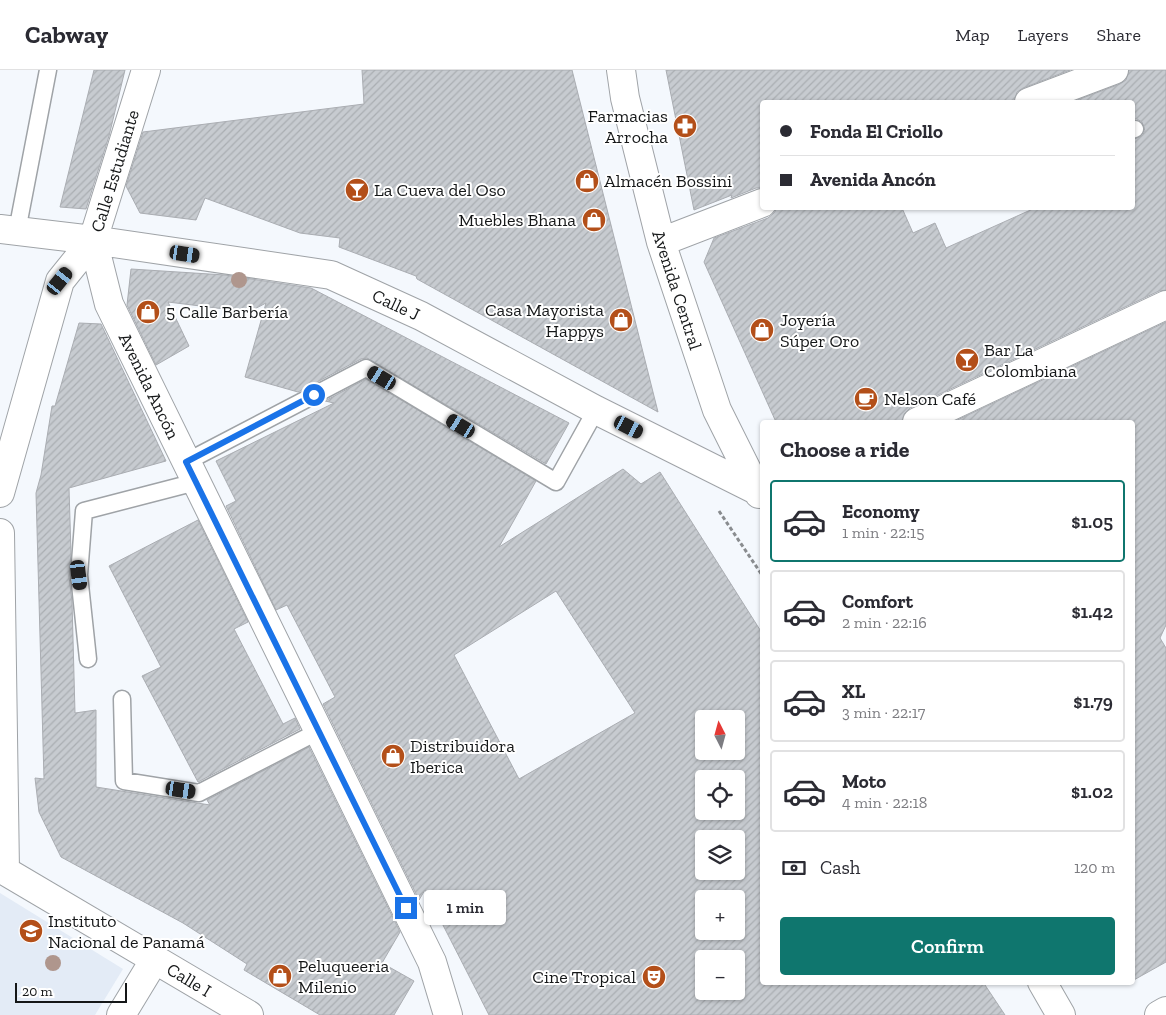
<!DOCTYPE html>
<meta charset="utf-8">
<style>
body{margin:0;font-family:"Zilla Slab",serif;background:#f2f2f3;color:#2b2b33;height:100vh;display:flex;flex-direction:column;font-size:19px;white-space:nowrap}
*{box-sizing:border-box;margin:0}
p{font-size:16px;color:#7c7c81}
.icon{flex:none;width:28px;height:28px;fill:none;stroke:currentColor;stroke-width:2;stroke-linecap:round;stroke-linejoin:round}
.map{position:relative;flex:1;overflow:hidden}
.panel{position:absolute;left:760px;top:350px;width:375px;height:565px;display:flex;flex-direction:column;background:#fff;border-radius:5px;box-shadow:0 1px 4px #0004}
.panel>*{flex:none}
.hud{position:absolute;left:760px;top:30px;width:375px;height:110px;border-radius:5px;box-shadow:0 1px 4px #0004;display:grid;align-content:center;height:110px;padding:0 20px;background:#fff}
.needle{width:32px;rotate:354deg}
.controls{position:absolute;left:695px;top:640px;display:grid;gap:10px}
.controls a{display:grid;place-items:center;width:50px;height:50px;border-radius:5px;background:#fff;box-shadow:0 1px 4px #0004;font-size:25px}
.scale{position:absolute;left:15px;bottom:12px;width:112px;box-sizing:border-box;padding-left:5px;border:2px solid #151718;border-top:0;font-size:14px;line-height:18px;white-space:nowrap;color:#151718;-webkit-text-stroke:4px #fff;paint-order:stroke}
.end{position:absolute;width:22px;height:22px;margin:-11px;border:6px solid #1a73e8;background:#fff;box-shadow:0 0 0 2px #fff}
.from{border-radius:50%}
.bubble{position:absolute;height:35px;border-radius:5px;background:#fff;box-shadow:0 1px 4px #0004;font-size:16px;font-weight:600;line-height:35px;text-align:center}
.car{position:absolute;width:15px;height:30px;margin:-15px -8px;border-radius:6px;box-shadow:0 0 4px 1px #0007;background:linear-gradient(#222 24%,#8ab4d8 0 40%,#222 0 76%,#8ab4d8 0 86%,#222 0)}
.hud b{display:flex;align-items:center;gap:18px;height:48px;font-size:19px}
.hud b+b{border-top:1px solid #e1e1e2}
.hud i{width:12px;height:12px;background:#2b2b33}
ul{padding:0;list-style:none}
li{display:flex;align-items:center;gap:15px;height:82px;margin:0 10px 8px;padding:0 10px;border:2px solid #e1e1e2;border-radius:5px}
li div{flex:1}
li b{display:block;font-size:19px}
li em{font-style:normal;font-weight:600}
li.current{border-color:#0f766e}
li>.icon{width:45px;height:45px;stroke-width:1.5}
h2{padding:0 20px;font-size:22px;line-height:60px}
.pay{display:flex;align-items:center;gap:12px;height:55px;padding:0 20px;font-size:19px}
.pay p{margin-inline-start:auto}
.cta{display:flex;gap:10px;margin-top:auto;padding:10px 20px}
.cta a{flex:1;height:58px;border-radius:5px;background:#0f766e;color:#fff;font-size:20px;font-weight:600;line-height:58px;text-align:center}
header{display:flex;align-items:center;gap:30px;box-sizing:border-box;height:70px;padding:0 25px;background:#fff;border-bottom:1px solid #e1e1e2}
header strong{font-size:24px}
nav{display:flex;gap:28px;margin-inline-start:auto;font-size:18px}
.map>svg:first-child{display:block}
.built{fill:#e3ebf6}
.building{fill:url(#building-hatch);stroke:#aaadb2;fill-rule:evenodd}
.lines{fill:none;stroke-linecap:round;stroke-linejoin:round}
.lane-casing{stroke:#9fa3a7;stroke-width:19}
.street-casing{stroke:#9fa3a7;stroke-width:30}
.secondary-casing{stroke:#9fa3a7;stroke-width:30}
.path{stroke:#898c8f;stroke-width:3;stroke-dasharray:4 2.5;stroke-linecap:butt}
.lane{stroke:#fff;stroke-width:16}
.street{stroke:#fff;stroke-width:28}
.secondary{stroke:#fff;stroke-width:28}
.tree{fill:#af968d}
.route{stroke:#1a73e8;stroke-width:6}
.labels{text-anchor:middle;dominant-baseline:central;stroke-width:4;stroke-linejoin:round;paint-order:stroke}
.poi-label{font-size:18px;fill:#151718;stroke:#fff;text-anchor:start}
.street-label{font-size:18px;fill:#151718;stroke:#fff}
</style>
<header>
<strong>Cabway</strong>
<nav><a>Map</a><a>Layers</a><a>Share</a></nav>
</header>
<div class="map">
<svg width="1166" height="945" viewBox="0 0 1166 945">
<defs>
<pattern id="building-hatch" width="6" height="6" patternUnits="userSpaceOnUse" patternTransform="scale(1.25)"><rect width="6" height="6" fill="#c7cbd0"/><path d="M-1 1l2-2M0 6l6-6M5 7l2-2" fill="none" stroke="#aaaeb2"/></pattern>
</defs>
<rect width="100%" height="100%" fill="#f4f8fd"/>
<path class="built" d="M 0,823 L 123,899 L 95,945 L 0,945 Z"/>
<path class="building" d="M 94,0 L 125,0 L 109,66 L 86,139 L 60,137 Z
M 362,0 L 572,0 L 658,342 L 417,209 L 416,206 L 339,177 L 340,168 L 300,163 L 205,128 L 196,150 L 140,143 L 126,116 L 143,62 L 364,34 Z
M 666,0 L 1070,0 L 1023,18 L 1017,22 L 1014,32 L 762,32 L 762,118 L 756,118 L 731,128 L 732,125 L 694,140 Z
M 1129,0 L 1166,0 L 1166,220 L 1159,221 L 910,338 L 904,344 L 902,352 L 776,352 L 704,192 L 714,168 L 768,148 L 774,143 L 777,138 L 902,138 L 913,163 L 935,153 L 946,178 L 1035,138 L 1132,138 L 1132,70 L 1142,66 L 1145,61 L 1142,52 L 1137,49 L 1132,49 L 1132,32 L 1072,32 L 1120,14 L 1126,10 Z
M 131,199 L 225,205 L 311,218 L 569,353 L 546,394 L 367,288 L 361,289 L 298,322 L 245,307 L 266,233 L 249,242 L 168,232 L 189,276 L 156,295 L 127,235 Z
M 1166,252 L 1166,555 L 1160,568 L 1166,578 L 1166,892 L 1132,911 L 1132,352 L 953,352 Z
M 79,253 L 101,254 L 166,391 L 69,418 L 71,483 L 69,506 L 72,532 L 75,643 L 96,640 L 96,717 L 210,735 L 207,730 L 309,677 L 400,862 L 382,893 L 414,911 L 394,945 L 320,945 L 244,900 L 247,894 L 183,853 L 61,787 L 39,742 L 35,708 L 44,709 L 36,423 L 41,405 L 52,336 L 55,336 Z
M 366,309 L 536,411 L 499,477 L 623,399 L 641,414 L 660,402 L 762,563 L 762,912 L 983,912 L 1005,945 L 489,945 L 425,820 L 419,830 L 323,634 L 335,627 L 287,535 L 276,540 L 226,436 L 236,431 L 216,391 L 334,333 L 325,331 ZM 556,521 L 635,643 L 519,709 L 454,585 ZM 704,649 L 736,649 L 736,681 L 704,681 ZM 704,709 L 736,709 L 736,741 L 704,741 ZM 704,769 L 736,769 L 736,801 L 704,801 ZM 704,829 L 736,829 L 736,861 L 704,861 ZM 704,889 L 736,889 L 736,921 L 704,921 Z
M 198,450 L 248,552 L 234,559 L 283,654 L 295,648 L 300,659 L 198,712 L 142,606 L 161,597 L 109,496 Z"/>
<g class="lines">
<g class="lane-casing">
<path id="lane" d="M 1132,60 L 1135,59
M 17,161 L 48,0
M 186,392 L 366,298 L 556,412 L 596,340
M 88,589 L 79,505 L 84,441 L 196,412
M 122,629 L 124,711 L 199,723 L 319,661"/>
</g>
<g class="street-casing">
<path id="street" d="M 621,0 L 625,28 L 661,172 L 717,340 L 759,424
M 1029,32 L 1114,0
M 0,159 L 93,170 L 331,205 L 421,246 L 596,340 L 756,420
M 93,170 L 109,234 L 432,892 L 448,945
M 661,172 L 762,133
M 917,352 L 1166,235
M 0,423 L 60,211 L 93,170 L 146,0
M 0,463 L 5,801
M 0,798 L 249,945
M 1042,912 L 1061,945
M 121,945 L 155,889"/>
</g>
<g class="secondary-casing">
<path id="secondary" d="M 1159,945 L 1166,941"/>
</g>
<path class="path" d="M 719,441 L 762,505"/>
<use href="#lane" class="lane"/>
<use href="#street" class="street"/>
<use href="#secondary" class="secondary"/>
</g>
<g class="tree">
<circle cx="239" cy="210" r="8"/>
<circle cx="53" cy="893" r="8"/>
</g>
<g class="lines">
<path class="route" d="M 314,325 L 186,392 L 406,838"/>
</g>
<defs>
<g id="pharmacy-disc" transform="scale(1.25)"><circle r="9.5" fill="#b34f19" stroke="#fff"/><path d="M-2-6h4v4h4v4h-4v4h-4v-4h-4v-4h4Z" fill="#fff"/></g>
<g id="shop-disc" transform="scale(1.25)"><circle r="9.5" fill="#b34f19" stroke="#fff"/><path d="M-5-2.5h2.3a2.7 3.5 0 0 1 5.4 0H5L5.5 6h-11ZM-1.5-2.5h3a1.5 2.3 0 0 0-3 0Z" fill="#fff"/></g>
<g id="bar-disc" transform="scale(1.25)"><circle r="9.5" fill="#b34f19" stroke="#fff"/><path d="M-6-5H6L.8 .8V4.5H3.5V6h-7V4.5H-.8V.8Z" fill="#fff"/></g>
<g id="cafe-disc" transform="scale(1.25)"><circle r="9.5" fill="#b34f19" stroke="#fff"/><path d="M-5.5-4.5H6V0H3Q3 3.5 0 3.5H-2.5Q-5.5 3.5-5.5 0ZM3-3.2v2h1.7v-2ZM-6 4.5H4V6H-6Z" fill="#fff"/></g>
<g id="school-disc" transform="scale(1.25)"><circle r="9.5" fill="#b34f19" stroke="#fff"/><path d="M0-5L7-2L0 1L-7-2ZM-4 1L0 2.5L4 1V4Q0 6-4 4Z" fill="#fff"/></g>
<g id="theatre-disc" transform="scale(1.25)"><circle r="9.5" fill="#b34f19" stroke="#fff"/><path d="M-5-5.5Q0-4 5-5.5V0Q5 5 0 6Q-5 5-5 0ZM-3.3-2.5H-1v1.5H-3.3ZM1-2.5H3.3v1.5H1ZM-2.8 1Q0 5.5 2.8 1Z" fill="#fff"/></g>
</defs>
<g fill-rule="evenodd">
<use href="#pharmacy-disc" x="685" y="56"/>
<use href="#shop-disc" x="587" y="111"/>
<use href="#bar-disc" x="357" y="120"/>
<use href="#shop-disc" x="594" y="150"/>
<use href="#shop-disc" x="148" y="242"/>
<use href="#shop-disc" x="621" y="250"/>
<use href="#shop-disc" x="762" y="260"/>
<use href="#bar-disc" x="967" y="290"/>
<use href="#cafe-disc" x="866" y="329"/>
<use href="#shop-disc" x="393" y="686"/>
<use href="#school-disc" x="31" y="861"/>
<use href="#shop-disc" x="280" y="906"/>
<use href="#theatre-disc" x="654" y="907"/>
</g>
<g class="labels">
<g class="poi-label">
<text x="668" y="46" text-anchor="end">Farmacias<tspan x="668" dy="21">Arrocha</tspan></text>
<text x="604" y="111">Almacén Bossini</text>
<text x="374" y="120">La Cueva del Oso</text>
<text x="576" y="150" text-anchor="end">Muebles Bhana</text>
<text x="604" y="240" text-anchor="end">Casa Mayorista<tspan x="604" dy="21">Happys</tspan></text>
<text x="166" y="242">5 Calle Barbería</text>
<text x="780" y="250">Joyería<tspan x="780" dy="21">Súper Oro</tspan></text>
<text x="984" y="280">Bar La<tspan x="984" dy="21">Colombiana</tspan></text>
<text x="884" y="329">Nelson Café</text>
<text x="410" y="676">Distribuidora<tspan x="410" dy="21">Iberica</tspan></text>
<text x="48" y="851">Instituto<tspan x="48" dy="21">Nacional de Panamá</tspan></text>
<text x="298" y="896">Peluqueeria<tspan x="298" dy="21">Milenio</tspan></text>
<text x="636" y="907" text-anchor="end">Cine Tropical</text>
</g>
<g class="street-label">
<text transform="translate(115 101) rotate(-73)">Calle Estudiante</text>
<text transform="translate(677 220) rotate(72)">Avenida Central</text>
<text transform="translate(396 235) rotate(25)">Calle J</text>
<text transform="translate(149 316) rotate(64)">Avenida Ancón</text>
<text transform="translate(189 910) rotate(31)">Calle I</text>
</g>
</g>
</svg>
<div class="controls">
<a><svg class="needle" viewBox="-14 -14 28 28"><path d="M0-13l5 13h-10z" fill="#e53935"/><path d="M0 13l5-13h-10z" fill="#7c7c81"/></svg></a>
<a><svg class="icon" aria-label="locate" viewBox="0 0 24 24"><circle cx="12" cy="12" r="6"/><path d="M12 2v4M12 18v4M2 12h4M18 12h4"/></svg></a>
<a><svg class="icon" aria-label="layers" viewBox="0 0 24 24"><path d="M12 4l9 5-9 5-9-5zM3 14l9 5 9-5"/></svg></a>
<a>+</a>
<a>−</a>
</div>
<div class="scale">20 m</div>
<i class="end from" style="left:314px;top:325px"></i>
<i class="end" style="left:406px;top:838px"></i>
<div class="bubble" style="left:424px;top:820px;width:82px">1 min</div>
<i class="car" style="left:185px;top:184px;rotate:99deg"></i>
<i class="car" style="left:60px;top:211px;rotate:39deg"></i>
<i class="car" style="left:382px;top:308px;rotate:301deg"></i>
<i class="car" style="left:461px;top:356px;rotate:301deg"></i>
<i class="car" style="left:629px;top:357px;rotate:117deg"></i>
<i class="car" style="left:79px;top:505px;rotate:173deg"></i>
<i class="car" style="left:181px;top:720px;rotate:99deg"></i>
<div class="hud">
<b><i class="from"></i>Fonda El Criollo</b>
<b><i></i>Avenida Ancón</b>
</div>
<section class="panel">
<h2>Choose a ride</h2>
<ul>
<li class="current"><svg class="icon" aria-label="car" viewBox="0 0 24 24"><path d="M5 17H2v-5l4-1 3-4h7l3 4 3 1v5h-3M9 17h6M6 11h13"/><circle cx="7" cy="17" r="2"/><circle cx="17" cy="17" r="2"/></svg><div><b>Economy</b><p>1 min · 22:15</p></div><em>$1.05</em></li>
<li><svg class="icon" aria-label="car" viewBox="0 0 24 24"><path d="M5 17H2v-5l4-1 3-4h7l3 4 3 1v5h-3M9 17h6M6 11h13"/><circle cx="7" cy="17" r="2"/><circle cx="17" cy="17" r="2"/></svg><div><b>Comfort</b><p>2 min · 22:16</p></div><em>$1.42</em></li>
<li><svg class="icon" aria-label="car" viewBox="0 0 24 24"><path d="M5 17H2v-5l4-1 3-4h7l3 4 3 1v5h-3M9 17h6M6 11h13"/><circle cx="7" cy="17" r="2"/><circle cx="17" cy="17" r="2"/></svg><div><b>XL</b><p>3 min · 22:17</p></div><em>$1.79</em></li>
<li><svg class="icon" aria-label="car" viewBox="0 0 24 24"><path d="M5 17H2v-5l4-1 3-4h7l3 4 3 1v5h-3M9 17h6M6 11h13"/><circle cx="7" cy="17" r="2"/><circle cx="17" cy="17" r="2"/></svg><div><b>Moto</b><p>4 min · 22:18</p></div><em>$1.02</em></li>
</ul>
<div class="pay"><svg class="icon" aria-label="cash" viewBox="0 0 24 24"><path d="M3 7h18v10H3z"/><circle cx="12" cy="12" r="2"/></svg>Cash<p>120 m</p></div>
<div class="cta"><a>Confirm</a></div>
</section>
</div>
